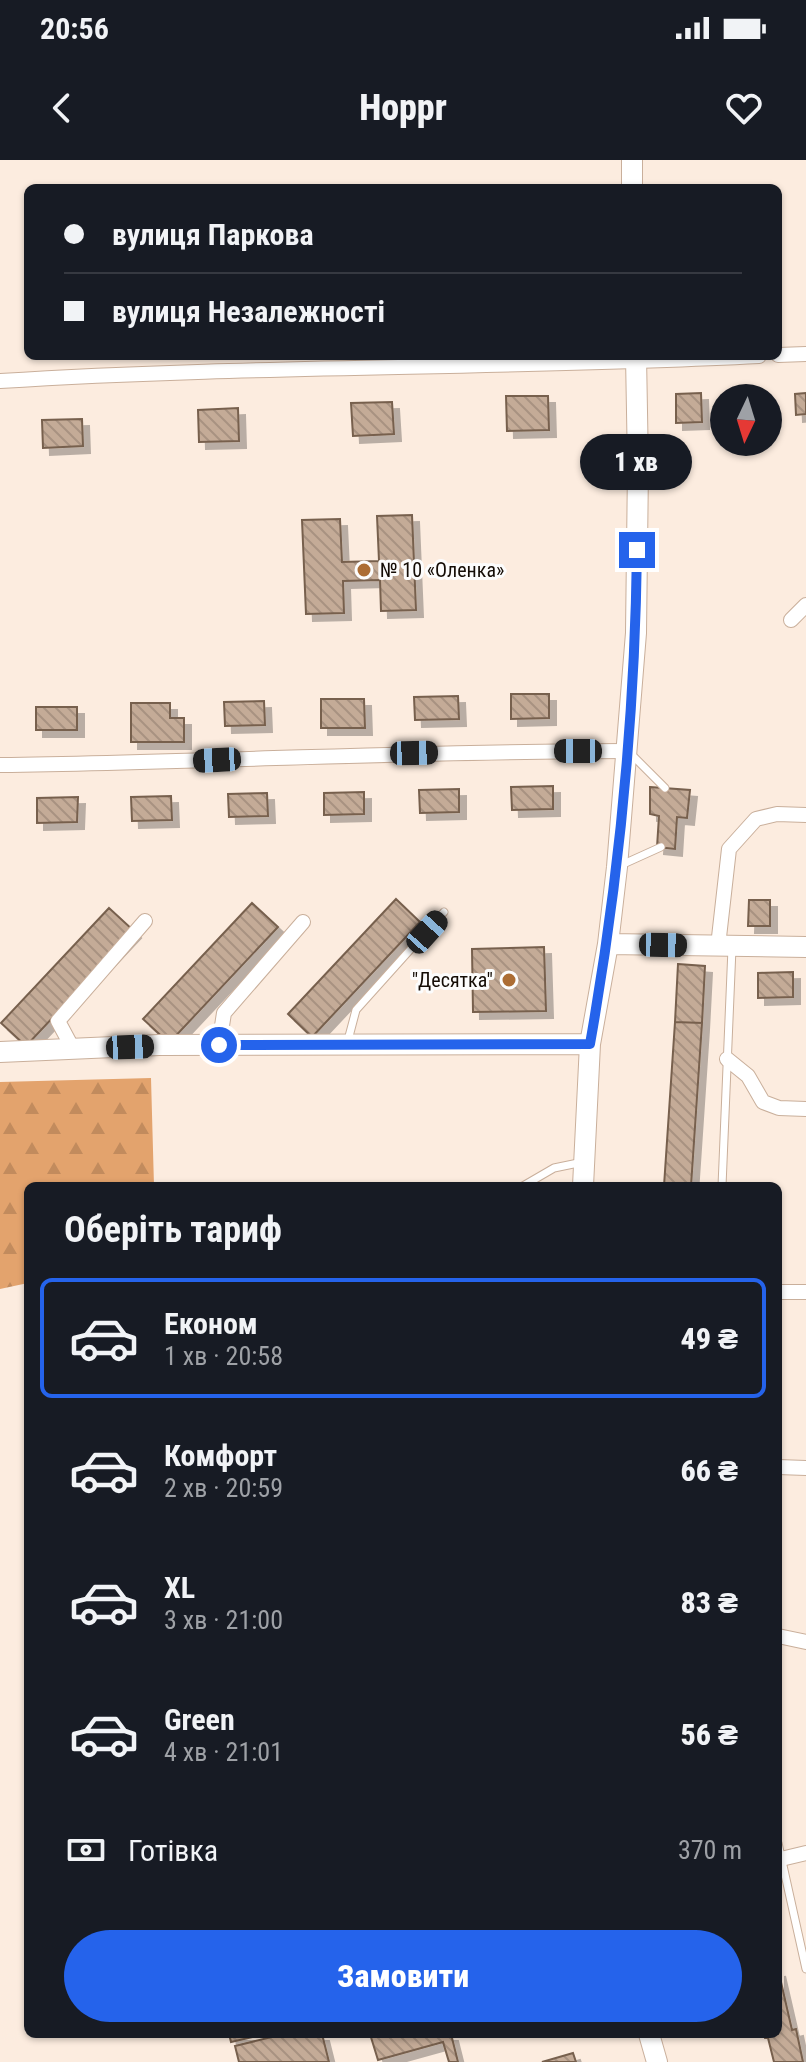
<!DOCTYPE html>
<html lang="uk">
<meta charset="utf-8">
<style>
body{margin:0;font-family:"Roboto Condensed",sans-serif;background:#242831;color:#f1f3f6;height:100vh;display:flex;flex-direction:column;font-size:30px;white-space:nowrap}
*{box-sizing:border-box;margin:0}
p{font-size:26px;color:#9ea1a6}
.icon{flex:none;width:44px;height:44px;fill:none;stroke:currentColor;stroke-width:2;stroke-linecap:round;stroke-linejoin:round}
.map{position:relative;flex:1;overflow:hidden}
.panel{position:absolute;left:24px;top:1022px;width:758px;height:856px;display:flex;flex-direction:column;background:#171b24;border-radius:12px;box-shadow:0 2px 6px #0004}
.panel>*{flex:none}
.top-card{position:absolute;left:24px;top:24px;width:758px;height:176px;border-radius:12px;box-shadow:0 2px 6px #0004;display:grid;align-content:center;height:176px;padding:0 40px;background:#171b24}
.needle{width:52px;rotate:184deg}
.fabs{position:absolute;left:710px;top:224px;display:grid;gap:16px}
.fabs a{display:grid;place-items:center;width:72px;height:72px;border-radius:50%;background:#171b24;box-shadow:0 2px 6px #0004;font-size:40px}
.end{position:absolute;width:36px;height:36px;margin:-18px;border:10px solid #2563eb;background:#fff;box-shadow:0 0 0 4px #fff}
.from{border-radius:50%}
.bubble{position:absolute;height:56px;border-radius:28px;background:#171b24;box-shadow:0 2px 6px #0004;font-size:26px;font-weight:800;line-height:56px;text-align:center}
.car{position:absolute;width:24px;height:48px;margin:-24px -12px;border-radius:10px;box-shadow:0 0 6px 2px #0007;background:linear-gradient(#222 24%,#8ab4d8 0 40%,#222 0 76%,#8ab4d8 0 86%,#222 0)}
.top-card b{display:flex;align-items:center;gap:28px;height:76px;font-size:30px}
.top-card b+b{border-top:2px solid #363941}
.top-card i{width:20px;height:20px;background:#f1f3f6}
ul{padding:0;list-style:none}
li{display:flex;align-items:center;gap:24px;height:120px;margin:0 16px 12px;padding:0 24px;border:4px solid transparent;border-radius:12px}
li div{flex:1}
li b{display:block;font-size:30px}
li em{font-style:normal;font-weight:800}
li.on{border-color:#2563eb}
li>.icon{width:72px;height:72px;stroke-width:1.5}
h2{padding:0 40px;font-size:36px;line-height:96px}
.pay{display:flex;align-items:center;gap:20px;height:88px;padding:0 40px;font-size:30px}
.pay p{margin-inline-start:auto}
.action{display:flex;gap:16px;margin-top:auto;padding:16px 40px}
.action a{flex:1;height:92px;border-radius:48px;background:#2563eb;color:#fff;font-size:32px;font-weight:800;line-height:92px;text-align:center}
.status{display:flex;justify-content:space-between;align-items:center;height:56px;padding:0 40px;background:#171b24;direction:ltr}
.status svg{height:22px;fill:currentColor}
header{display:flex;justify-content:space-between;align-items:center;height:104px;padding:0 40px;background:#171b24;font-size:36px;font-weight:800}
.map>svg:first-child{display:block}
.forest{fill:url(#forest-firs)}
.building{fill:url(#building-back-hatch);stroke:#77604e;stroke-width:2;filter:url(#shadow)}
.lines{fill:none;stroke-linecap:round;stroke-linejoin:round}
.lane-casing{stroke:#c9af9b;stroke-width:9}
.street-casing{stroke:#c9af9b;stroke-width:16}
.secondary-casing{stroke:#c9af9b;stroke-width:22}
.lane{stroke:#fff;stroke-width:7}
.street{stroke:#fff;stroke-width:14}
.secondary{stroke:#fff;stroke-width:20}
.route{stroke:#2563eb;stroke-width:10}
.poi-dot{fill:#ac6d34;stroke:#fcfcfc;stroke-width:3}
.labels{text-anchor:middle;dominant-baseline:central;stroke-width:6;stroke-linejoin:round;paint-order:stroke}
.poi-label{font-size:20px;fill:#140c05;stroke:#fcfcfc;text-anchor:start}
</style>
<div class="status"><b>20:56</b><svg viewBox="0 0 49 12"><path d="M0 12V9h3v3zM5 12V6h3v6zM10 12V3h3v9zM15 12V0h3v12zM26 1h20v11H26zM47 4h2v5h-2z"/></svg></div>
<header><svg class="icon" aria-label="back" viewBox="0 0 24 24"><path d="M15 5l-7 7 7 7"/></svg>Hoppr<svg class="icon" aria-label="heart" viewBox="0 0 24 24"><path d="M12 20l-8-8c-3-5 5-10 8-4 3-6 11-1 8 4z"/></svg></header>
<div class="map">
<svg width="806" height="1902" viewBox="0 0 806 1902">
<defs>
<pattern id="forest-firs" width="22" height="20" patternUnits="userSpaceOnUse" patternTransform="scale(2)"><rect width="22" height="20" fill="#e3a36d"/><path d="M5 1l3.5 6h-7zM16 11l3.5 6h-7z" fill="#c28b5d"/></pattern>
<pattern id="building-back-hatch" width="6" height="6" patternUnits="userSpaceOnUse" patternTransform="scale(2)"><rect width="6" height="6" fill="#c4ab97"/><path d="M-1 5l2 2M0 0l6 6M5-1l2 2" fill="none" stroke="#a89281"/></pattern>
<filter id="shadow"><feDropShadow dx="7" dy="7" stdDeviation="0" flood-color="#0004"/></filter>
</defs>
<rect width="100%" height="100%" fill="#fcecdf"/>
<path class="forest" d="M 151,918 L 154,1026 L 28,1026 L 28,1123 L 0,1129 L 0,922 Z"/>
<path class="building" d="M 701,233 L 702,262 L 676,263 L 676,234 Z
M 806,233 L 806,254 L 796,255 L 795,234 Z
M 506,236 L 548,236 L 549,270 L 507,271 Z
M 392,242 L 394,274 L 353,276 L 351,243 Z
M 238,248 L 239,281 L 199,282 L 198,250 Z
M 82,259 L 83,286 L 43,288 L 42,260 Z
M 412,355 L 416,450 L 381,451 L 380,420 L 343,421 L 344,453 L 306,454 L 302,360 L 340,359 L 342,402 L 379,401 L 377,356 Z
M 511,534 L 549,534 L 549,558 L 511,559 Z
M 458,536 L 459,559 L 415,560 L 414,537 Z
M 321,539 L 364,539 L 365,568 L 321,568 Z
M 264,541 L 265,565 L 225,566 L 224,542 Z
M 131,543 L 170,543 L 170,558 L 184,558 L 184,582 L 131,582 Z
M 36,547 L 77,547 L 77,570 L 36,570 Z
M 553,626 L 553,649 L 512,650 L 511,627 Z
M 650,627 L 690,630 L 687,658 L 677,657 L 675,689 L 657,687 L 659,656 L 650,654 Z
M 459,629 L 459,652 L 420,653 L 419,630 Z
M 364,632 L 364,654 L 324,655 L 324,633 Z
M 267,633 L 268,656 L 229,657 L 228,634 Z
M 171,636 L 172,660 L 132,661 L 131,637 Z
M 78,637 L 77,662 L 37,663 L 37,638 Z
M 396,739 L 420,762 L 312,877 L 288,854 Z
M 749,740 L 770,740 L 770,766 L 748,766 Z
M 252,743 L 278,767 L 169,883 L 143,859 Z
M 109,748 L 134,771 L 26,886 L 1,863 Z
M 544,787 L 546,851 L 473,852 L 472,789 Z
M 678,804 L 705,806 L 702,863 L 675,862 Z
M 793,812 L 793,837 L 758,838 L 758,813 Z
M 675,862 L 702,863 L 691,1026 L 664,1026 Z
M 778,1809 L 792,1870 L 796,1869 L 803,1902 L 774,1902 L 768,1878 L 765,1878 L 764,1874 L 778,1874 Z
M 229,1874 L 266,1874 L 231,1882 Z
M 284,1874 L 322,1874 L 329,1902 L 239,1902 L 235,1886 Z
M 370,1874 L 451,1874 L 458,1902 L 449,1902 L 443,1882 L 378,1900 Z
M 573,1893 L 576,1902 L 542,1902 Z"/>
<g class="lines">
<g class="lane-casing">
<path id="lane" d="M 630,593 L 665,628
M 619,706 L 661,687
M 347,884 L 356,850 L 444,752
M 523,1026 L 554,1008 L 583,1002
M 722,1026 L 732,788
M 778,1683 L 806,1809"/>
</g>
<g class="street-casing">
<path id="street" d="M 778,195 L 806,194
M 0,221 C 252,205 506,209 759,196
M 791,460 L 806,445
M 0,605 C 210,602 419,591 629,591
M 718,786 L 729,689 L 756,659 L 777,654 L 806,655
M 219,885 L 224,853 L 303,762
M 73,889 L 58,861 L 145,761
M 727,899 L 748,916 L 763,942 L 779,948 L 806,949
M 778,1132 L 806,1132
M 778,1307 L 806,1308
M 778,1476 L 806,1482
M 781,1699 L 806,1693"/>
</g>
<g class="secondary-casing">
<path id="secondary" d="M 632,0 L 632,28
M 608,784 L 806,787
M 0,892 L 159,885 L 590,884
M 583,1026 L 590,884 L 608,784 L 617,707 L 636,473 L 638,307 L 636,196
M 649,1874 L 657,1902"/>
</g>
<use href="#lane" class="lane"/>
<use href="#street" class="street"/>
<use href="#secondary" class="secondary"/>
</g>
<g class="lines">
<path class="route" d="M 219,885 L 590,884 C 619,720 635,556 637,390"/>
</g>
<g class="poi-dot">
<circle cx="364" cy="410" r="8"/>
<circle cx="509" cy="820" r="8"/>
</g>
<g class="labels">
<g class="poi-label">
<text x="380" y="410">№ 10 «Оленка»</text>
<text x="493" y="820" text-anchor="end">"Десятка"</text>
</g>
</g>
</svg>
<div class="fabs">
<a><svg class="needle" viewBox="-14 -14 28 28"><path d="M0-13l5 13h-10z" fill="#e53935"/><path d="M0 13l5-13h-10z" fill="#9ea1a6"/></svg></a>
</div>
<i class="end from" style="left:219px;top:885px"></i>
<i class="end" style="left:637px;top:390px"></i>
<div class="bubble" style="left:580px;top:274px;width:112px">1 хв</div>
<i class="car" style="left:578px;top:591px;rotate:270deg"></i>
<i class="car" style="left:414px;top:593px;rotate:89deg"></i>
<i class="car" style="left:217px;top:600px;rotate:267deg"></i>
<i class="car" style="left:427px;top:772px;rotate:42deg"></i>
<i class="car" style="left:663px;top:785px;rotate:91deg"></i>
<i class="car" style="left:130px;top:887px;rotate:88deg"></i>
<div class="top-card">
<b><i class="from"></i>вулиця Паркова</b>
<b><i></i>вулиця Незалежності</b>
</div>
<section class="panel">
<h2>Оберіть тариф</h2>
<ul>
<li class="on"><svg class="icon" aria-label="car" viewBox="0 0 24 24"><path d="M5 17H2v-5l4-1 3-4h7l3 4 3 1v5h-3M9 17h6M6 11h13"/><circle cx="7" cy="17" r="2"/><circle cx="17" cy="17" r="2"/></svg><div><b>Економ</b><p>1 хв · 20:58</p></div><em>49 ₴</em></li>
<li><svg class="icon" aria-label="car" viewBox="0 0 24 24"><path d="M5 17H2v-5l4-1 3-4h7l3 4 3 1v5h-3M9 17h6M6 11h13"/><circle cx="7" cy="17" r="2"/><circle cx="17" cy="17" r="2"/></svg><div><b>Комфорт</b><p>2 хв · 20:59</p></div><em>66 ₴</em></li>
<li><svg class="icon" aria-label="car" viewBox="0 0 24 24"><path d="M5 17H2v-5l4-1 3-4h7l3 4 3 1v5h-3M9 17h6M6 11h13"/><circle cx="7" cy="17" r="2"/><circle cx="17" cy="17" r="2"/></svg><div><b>XL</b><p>3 хв · 21:00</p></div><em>83 ₴</em></li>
<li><svg class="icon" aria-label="car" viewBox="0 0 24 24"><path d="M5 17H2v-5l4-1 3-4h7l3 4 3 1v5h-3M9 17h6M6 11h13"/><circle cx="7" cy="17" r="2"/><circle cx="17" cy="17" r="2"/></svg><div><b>Green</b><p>4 хв · 21:01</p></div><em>56 ₴</em></li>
</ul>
<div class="pay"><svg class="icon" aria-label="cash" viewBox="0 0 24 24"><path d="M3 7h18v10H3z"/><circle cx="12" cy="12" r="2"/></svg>Готівка<p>370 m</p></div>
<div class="action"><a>Замовити</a></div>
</section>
</div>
